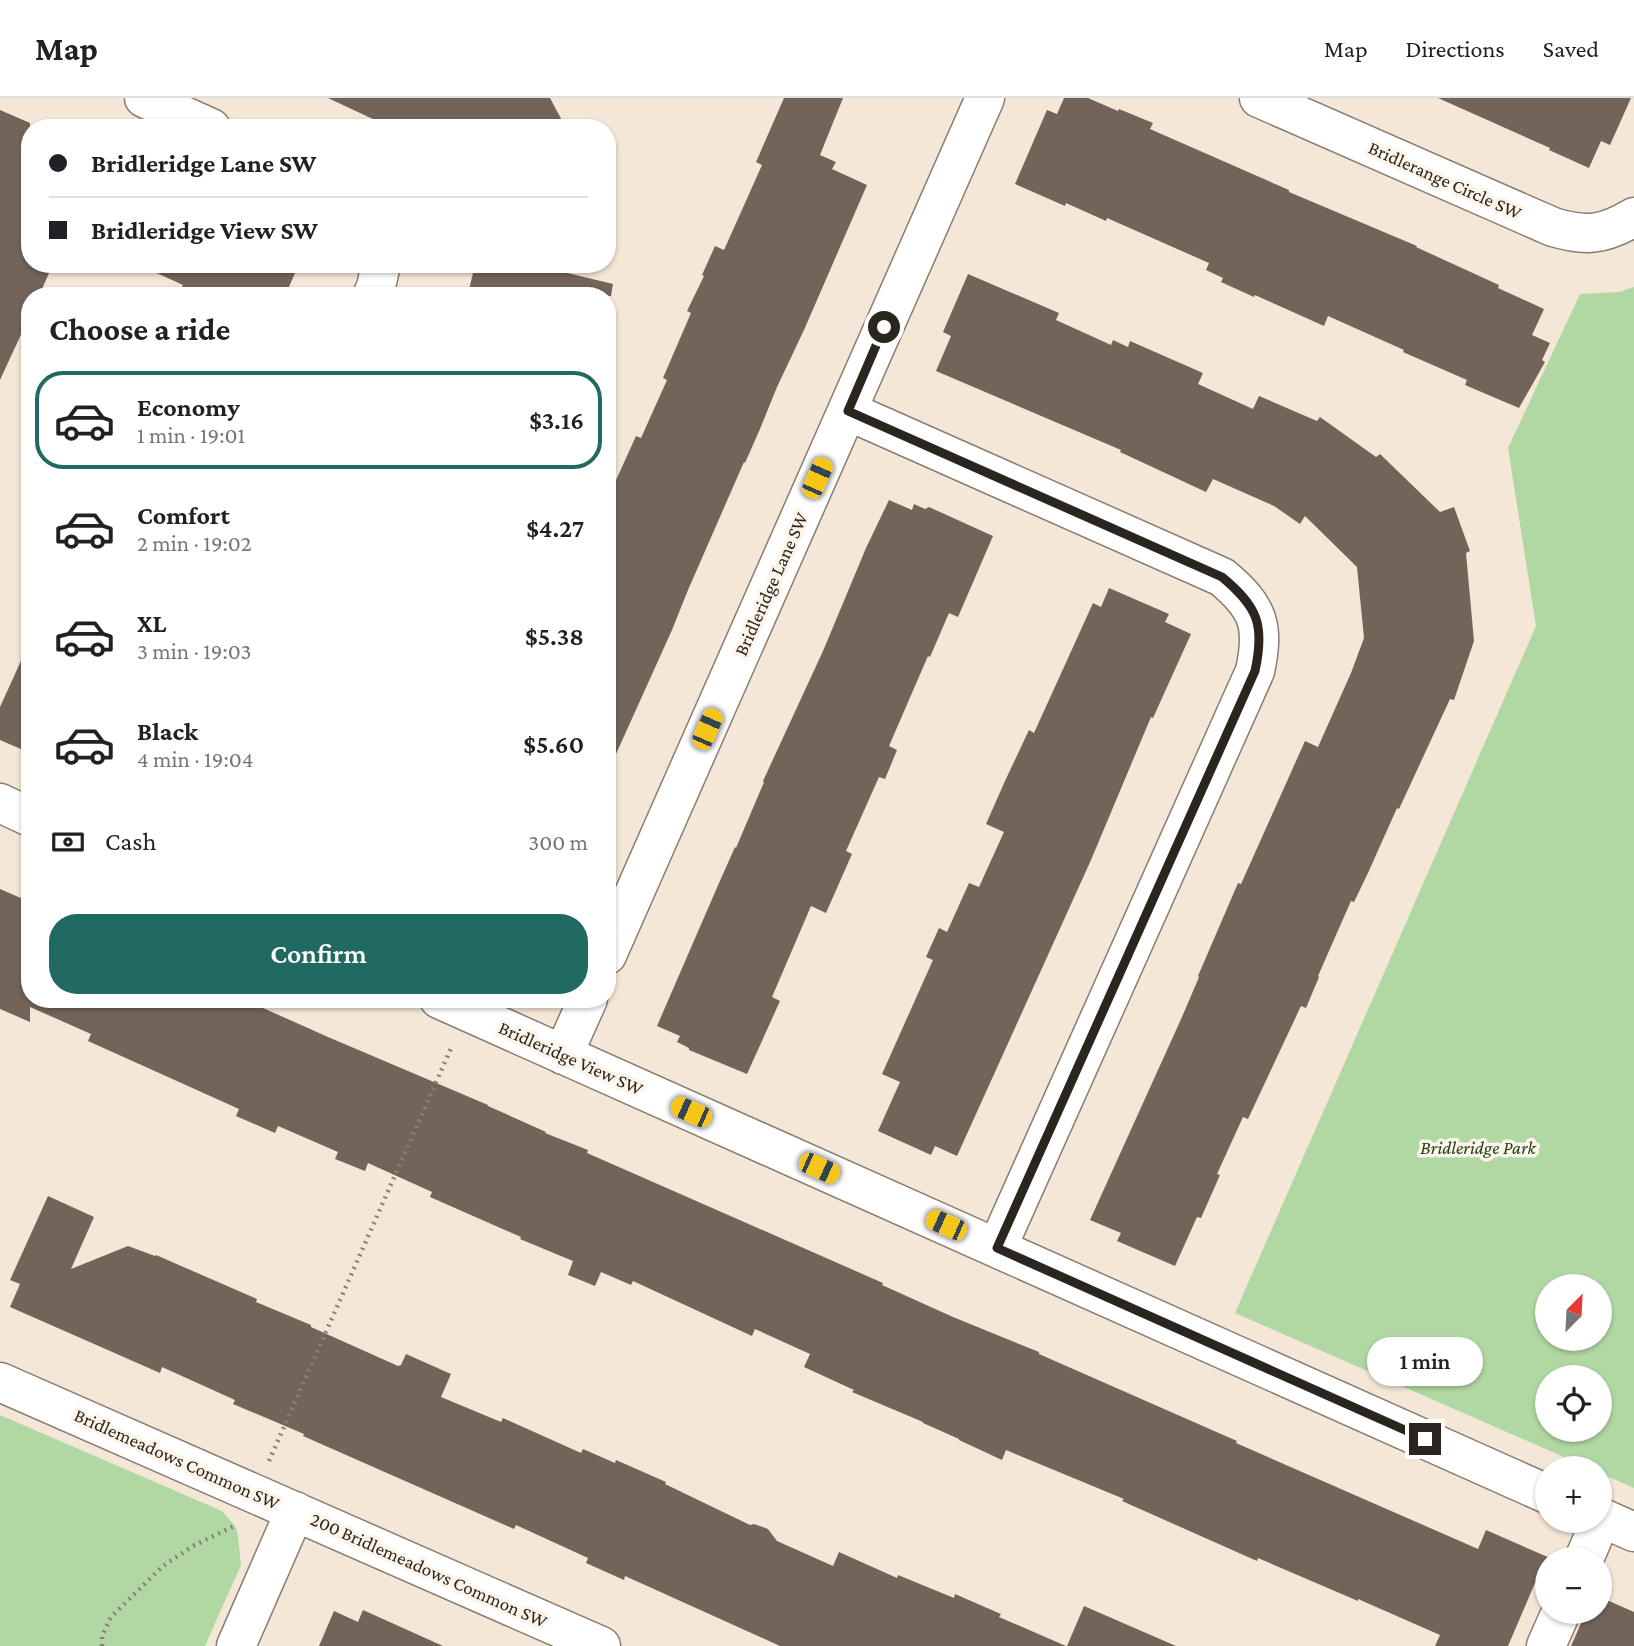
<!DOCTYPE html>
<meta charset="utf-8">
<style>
body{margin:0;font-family:"Crimson Pro",serif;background:#f2f2f2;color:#202124;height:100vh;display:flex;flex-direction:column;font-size:26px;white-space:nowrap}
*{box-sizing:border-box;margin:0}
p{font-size:23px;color:#757577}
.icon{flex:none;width:38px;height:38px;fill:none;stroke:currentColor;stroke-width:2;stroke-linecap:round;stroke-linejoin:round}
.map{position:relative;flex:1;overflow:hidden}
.sheet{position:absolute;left:21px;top:189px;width:595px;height:721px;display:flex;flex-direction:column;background:#fff;border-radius:28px;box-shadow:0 2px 5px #0004}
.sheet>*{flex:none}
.hud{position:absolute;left:21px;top:21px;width:595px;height:154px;border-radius:28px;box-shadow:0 2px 5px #0004;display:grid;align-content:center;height:154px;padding:0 28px;background:#fff}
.needle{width:46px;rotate:24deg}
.tools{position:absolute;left:1535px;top:1176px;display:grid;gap:14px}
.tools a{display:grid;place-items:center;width:77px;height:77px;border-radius:50%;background:#fff;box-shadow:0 2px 5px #0004;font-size:35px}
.end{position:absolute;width:32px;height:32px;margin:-16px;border:9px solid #2a251f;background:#fff;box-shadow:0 0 0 4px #fff}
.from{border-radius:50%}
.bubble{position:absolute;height:49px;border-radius:24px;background:#fff;box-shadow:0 2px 5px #0004;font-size:23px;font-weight:600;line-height:49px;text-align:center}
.car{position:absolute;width:21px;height:42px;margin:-21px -10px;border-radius:9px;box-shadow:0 0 5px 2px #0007;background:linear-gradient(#f5c518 24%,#345 0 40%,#f5c518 0 76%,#345 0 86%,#f5c518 0)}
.hud b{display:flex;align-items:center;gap:24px;height:66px;font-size:26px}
.hud b+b{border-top:2px solid #e0e0e0}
.hud i{width:18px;height:18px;background:#202124}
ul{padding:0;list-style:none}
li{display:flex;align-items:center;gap:21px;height:98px;margin:0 14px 10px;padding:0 14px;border:4px solid transparent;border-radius:28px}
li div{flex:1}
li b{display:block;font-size:26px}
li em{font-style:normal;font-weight:600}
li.on{border-color:#216a61}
li>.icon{width:63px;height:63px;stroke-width:1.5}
h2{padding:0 28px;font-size:32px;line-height:84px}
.pay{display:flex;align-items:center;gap:18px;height:77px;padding:0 28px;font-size:26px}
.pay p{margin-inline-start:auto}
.button{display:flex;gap:14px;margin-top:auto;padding:14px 28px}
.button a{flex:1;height:80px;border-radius:28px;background:#216a61;color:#fff;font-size:28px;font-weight:600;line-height:80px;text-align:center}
header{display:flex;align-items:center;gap:42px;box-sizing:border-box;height:98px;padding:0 35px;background:#fff;border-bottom:2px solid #e0e0e0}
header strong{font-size:33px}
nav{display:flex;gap:38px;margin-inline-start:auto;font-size:24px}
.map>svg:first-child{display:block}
.green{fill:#b1d8a3;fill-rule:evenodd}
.building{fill:#736459}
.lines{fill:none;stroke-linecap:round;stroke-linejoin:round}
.minor-casing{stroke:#897d6f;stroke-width:41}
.path{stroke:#8a8176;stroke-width:4.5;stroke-dasharray:2 5;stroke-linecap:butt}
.minor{stroke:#fff;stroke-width:38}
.route{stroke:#2a251f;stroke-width:9}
.labels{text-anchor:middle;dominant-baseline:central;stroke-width:7;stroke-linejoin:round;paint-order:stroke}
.street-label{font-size:19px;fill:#2a251f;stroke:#fdf5ec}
.park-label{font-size:19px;font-style:italic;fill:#1f420f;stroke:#fdf5ec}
</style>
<header>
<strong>Map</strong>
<nav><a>Map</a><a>Directions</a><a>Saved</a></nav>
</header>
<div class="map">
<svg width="1634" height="1548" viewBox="0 0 1634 1548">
<rect width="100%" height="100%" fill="#f4e7d7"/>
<path class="green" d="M 1634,189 L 1634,1390 L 1600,1375 L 1600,1370 L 1589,1370 L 1235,1215 L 1536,528 L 1508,350 L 1580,196 L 1619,194 ZM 1547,1188 L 1600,1188 L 1600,1241 L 1547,1241 ZM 1547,1279 L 1600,1279 L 1600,1332 L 1547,1332 Z
M 0,1317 L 222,1413 L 235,1428 L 238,1437 L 241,1467 L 205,1548 L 0,1548 Z"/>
<path class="building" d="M 328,0 L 550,0 L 566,30 L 392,30 Z
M 784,0 L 843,0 L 820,57 L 836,64 L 832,71 L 867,87 L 804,232 L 777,289 L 760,331 L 745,365 L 744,364 L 688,492 L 672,532 L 607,676 L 607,402 L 636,338 L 641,340 L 667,282 L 663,280 L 691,215 L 687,213 L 704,178 L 702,177 L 715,148 L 724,152 L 762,67 L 756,64 Z
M 1064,0 L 1088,0 L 1118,13 L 1119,11 L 1153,25 L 1150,31 L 1289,92 L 1289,94 L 1417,148 L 1416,149 L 1499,187 L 1498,190 L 1544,211 L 1532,237 L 1550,245 L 1542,262 L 1545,264 L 1519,310 L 1465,287 L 1467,282 L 1403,254 L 1404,252 L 1328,218 L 1324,228 L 1255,197 L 1254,199 L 1221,184 L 1223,180 L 1206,172 L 1209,165 L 1107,120 L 1106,123 L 1066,105 L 1065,108 L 1015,86 L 1047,12 L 1057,16 Z
M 1438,0 L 1631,0 L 1610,47 L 1601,43 L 1589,70 L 1549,52 L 1550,50 Z
M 0,12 L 30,25 L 30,166 L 53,166 L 39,198 L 30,198 L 30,217 L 0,282 Z
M 137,166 L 299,166 L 285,198 L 178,198 L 183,187 Z
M 475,166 L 530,166 L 613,186 L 611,198 L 493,198 L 469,192 Z
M 968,176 L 1059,215 L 1056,222 L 1111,247 L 1113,242 L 1128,249 L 1130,243 L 1203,275 L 1198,286 L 1253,311 L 1259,298 L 1317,323 L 1320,319 L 1376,359 L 1380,356 L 1440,414 L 1454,409 L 1470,453 L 1466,455 L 1474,543 L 1454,602 L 1450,601 L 1399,711 L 1397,710 L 1368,775 L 1354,804 L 1351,803 L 1318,878 L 1319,879 L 1306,910 L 1301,908 L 1248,1021 L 1243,1019 L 1217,1076 L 1220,1077 L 1201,1120 L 1197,1119 L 1175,1168 L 1117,1143 L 1121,1135 L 1090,1122 L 1182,919 L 1199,879 L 1198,878 L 1238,785 L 1241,786 L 1305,643 L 1318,649 L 1351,575 L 1364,540 L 1357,469 L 1305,418 L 1300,426 L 1274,408 L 1213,381 L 1206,394 L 1120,354 L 1121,352 L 936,273 L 951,238 L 943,234 Z
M 889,402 L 912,412 L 914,406 L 925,411 L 929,409 L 993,438 L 958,519 L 949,515 L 930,559 L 928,558 L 889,648 L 897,652 L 885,681 L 879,679 L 846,753 L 852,756 L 826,815 L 811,808 L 772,899 L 780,903 L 747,976 L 689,952 L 689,950 L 677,944 L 680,938 L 657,928 L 719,785 L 735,749 L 736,750 L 764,684 L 763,683 L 823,553 L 866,450 Z
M 1109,490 L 1169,516 L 1165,524 L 1191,536 L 1153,620 L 1151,619 L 1091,762 L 957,1058 L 935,1048 L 931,1057 L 878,1033 L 900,984 L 882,976 L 933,862 L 926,859 L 939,830 L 947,834 L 969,785 L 979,789 L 1004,734 L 986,726 L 1005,683 L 1029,632 L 1034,635 L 1093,505 L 1101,509 Z
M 30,543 L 30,655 L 0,642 L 0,609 Z
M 0,791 L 30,804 L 30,901 L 246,901 L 263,909 L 263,910 L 328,939 L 488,1007 L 488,1008 L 546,1034 L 545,1035 L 588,1052 L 587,1055 L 883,1185 L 882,1187 L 953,1219 L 1039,1254 L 1039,1256 L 1237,1343 L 1236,1345 L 1478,1451 L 1486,1432 L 1550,1460 L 1547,1461 L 1547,1466 L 1538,1486 L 1535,1485 L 1508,1548 L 1435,1548 L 1440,1537 L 1358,1501 L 1358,1503 L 1258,1460 L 1257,1463 L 1122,1403 L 1124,1401 L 1006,1352 L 1002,1362 L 959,1342 L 959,1341 L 923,1325 L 923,1324 L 852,1294 L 854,1292 L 804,1269 L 810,1256 L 755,1231 L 752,1238 L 633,1183 L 631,1187 L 601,1174 L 595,1188 L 568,1177 L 573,1163 L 520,1141 L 521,1139 L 430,1099 L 432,1094 L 368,1065 L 365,1073 L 335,1061 L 338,1054 L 278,1028 L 275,1035 L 236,1018 L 239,1011 L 88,943 L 91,936 L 30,909 L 30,924 L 0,911 Z
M 48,1098 L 94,1119 L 71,1171 L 128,1148 L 155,1158 L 156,1157 L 257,1201 L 256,1204 L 311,1227 L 311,1229 L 398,1268 L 401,1267 L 406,1256 L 451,1276 L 441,1299 L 501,1324 L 503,1320 L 581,1355 L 583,1351 L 615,1365 L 616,1362 L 666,1384 L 665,1386 L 750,1427 L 754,1426 L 768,1431 L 777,1443 L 833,1468 L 839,1454 L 897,1480 L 898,1477 L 954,1500 L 955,1496 L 1001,1516 L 999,1519 L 1066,1548 L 780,1548 L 625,1478 L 624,1482 L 586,1465 L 588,1460 L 516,1427 L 514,1431 L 303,1338 L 304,1336 L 233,1306 L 235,1302 L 162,1269 L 160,1275 L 10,1209 L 20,1186 L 10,1182 Z
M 1600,1499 L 1634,1514 L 1634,1548 L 1571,1548 L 1586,1514 L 1600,1514 Z
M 1084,1508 L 1176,1548 L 1067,1548 Z
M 363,1512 L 443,1548 L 319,1548 L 334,1513 L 358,1524 Z"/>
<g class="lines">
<g class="minor-casing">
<path id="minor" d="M 144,0 L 211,30
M 1259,0 L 1553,129 C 1586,139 1604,137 1634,119
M 372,198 L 376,189 L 381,166
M 848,313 L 1222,479 C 1258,509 1265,527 1255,573 L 997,1150
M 0,705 L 30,719
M 607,857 L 985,0
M 439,901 L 1547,1396
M 563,957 L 588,901
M 0,1284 L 601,1548
M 1600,1419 L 1634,1434
M 1584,1461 L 1593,1440 L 1597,1423
M 236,1548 L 295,1413
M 1546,1548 L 1561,1514"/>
</g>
<path class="path" d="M 269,1363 L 452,948
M 102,1548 L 102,1538 L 111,1519 L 163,1468 L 193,1448 L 234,1428"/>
<use href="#minor" class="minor"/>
</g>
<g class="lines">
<path class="route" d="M 884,229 L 848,313 L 1222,479 C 1258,509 1265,527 1255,573 L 997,1150 L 1425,1341"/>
</g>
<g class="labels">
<g class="street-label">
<text transform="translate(1445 82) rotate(24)">Bridlerange Circle SW</text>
<text transform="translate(771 486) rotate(-66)">Bridleridge Lane SW</text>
<text transform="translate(571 960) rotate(24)">Bridleridge View SW</text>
<text transform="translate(177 1361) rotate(24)">Bridlemeadows Common SW</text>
<text transform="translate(429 1472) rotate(24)">200 Bridlemeadows Common SW</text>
</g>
<g class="park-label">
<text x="1478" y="1049">Bridleridge Park</text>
</g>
</g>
</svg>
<div class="tools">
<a><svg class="needle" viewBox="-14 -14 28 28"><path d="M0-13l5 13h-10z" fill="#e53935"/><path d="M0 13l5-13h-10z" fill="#757577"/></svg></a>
<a><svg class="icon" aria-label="locate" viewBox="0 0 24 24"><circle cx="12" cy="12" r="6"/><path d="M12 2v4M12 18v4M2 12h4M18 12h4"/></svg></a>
<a>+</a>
<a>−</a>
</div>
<i class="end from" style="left:884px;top:229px"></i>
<i class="end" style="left:1425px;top:1341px"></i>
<div class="bubble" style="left:1367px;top:1239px;width:116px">1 min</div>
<i class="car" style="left:817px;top:380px;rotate:24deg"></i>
<i class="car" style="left:707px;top:631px;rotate:24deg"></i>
<i class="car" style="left:691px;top:1014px;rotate:294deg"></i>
<i class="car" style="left:819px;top:1070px;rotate:114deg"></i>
<i class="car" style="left:946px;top:1127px;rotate:294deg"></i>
<div class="hud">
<b><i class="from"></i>Bridleridge Lane SW</b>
<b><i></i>Bridleridge View SW</b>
</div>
<section class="sheet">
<h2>Choose a ride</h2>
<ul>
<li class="on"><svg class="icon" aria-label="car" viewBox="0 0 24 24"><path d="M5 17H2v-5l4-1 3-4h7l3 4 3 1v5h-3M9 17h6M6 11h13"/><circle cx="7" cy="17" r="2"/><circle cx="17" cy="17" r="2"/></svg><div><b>Economy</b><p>1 min · 19:01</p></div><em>$3.16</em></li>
<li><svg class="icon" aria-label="car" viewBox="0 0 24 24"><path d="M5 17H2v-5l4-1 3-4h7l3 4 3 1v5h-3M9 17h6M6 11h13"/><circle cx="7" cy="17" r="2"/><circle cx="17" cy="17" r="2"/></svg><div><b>Comfort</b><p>2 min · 19:02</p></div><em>$4.27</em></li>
<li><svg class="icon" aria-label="car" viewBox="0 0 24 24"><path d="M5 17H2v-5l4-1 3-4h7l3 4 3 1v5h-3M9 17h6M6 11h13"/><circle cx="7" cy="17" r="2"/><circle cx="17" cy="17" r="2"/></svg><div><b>XL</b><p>3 min · 19:03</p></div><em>$5.38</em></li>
<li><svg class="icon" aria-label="car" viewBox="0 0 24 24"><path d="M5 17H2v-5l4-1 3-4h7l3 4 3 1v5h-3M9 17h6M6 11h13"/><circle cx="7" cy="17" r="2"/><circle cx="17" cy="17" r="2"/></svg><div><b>Black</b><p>4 min · 19:04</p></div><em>$5.60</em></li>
</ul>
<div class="pay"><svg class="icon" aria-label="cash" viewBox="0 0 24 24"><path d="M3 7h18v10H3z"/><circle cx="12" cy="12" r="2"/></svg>Cash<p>300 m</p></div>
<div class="button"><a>Confirm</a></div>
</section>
</div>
